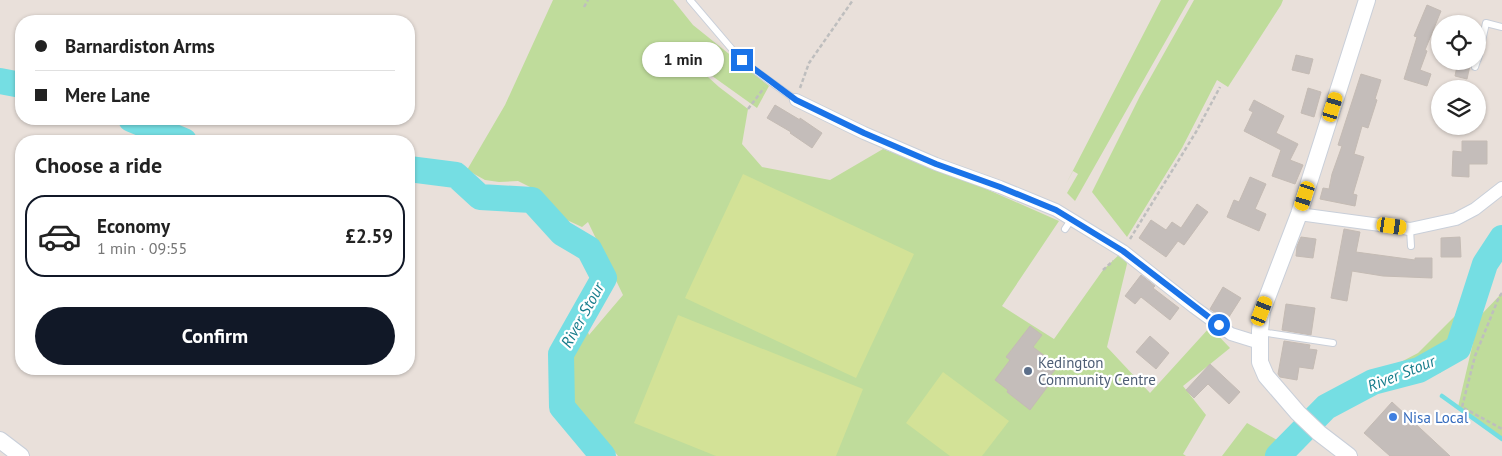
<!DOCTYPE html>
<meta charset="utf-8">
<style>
body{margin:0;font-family:"PT Sans",sans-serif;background:#f6f6f6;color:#222;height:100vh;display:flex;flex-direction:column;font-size:19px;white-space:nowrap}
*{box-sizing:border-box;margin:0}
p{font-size:16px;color:#767676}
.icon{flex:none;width:28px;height:28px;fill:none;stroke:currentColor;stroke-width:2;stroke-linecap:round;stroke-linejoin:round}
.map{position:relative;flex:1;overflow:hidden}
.details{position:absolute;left:15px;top:135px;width:400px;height:240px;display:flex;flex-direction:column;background:#fff;border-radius:20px;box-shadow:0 1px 4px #0004}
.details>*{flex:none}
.banner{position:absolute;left:15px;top:15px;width:400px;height:110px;border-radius:20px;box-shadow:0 1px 4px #0004;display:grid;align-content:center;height:110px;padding:0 20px;background:#fff}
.buttons{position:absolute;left:1431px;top:15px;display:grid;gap:10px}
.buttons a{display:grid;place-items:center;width:55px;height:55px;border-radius:50%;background:#fff;box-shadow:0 1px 4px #0004;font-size:25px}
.end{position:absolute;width:22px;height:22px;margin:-11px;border:6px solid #1a73e8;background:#fff;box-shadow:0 0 0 2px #fff}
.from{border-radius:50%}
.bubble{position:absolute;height:35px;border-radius:18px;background:#fff;box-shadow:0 1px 4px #0004;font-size:16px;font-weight:600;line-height:35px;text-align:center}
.car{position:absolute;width:15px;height:30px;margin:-15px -8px;border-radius:6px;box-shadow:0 0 4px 1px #0007;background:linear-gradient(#f5c518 24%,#345 0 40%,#f5c518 0 76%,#345 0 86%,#f5c518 0)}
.banner b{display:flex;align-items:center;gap:18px;height:48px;font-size:19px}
.banner b+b{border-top:1px solid #e0e0e0}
.banner i{width:12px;height:12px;background:#222}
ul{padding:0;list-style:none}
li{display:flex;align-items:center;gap:15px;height:82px;margin:0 10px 8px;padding:0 10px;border:2px solid transparent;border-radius:20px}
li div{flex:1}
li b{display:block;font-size:19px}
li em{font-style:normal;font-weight:600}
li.on{border-color:#111827}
li>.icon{width:45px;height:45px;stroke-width:1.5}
h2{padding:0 20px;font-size:22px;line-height:60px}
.button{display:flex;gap:10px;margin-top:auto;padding:10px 20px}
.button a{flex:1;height:58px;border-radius:30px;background:#111827;color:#fff;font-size:20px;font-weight:600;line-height:58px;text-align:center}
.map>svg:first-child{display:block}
.green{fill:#bfdc9b}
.pitch{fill:#d3e297}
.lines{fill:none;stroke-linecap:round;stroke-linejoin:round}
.stream{stroke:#75dee3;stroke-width:4.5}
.river{stroke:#75dee3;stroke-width:26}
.building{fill:#c4bdba;stroke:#c4bbb4}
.service-casing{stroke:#c9cfd9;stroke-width:8}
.minor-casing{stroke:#c9cfd9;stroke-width:14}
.tertiary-casing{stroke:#c9cfd9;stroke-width:18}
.path{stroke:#bebebe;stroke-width:2.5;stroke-dasharray:4 2.5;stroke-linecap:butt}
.service{stroke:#fff;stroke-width:6}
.minor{stroke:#fff;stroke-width:12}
.tertiary{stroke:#fff;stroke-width:16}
.route{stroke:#1a73e8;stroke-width:6}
.service-dot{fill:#5c6f8a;stroke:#fff;stroke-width:2}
.shop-dot{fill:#3f7fe0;stroke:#fff;stroke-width:2}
.labels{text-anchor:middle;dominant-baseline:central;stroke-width:4.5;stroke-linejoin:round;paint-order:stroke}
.service-label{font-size:15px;fill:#4e5e75;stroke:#fff;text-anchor:start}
.shop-label{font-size:15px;fill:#366cbe;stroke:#fff;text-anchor:start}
.water-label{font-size:16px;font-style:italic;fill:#187d8c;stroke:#fff}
</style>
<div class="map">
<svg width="1502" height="456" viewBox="0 0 1502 456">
<rect width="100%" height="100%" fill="#e9e0da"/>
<path class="green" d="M 553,0 L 673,0 L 693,25 L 769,86 L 757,108 L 687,58 L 719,87 L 748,109 L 742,144 L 762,167 L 830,180 L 883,149 L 952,174 L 1059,221 L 1002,306 L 1054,339 L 1103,270 L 1123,251 L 1127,264 L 1107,347 L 1150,393 L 1210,327 L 1230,348 L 1183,386 L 1206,415 L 1183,454 L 1186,456 L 618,456 L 611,447 L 605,449 C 598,443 590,438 585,431 C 569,411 559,379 564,354 C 566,342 574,329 579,318 L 587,329 L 589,335 L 623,295 L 588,222 L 582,227 L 554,214 L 542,202 L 534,189 L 518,181 L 499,182 L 485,180 L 467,170 L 505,105 Z
M 1161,0 L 1189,0 L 1075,201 L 1067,193 L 1078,174 L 1073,171 L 1066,184 Z
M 1194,0 L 1283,0 L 1281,5 L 1228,87 L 1217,80 L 1182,148 L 1127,237 L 1092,192 L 1140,96 Z
M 1502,226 L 1502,251 L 1492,266 L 1473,330 L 1461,353 L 1440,373 L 1412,377 L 1388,384 L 1331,417 L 1322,424 L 1308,414 L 1334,397 L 1418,353 L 1455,316 L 1473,268 Z
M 1502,293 L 1502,439 L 1458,407 L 1479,317 Z
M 1296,421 L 1312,435 L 1298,444 L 1286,456 L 1222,456 L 1247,423 L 1277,440 Z"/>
<path class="pitch" d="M 743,174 L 914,254 L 856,378 L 685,298 Z
M 678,315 L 863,389 L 836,456 L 716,456 L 634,423 Z
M 943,372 L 1009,421 L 982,456 L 950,456 L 906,423 Z"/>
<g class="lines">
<path class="stream" d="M 1442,396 L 1502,439"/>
<path class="river" d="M 0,81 L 21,85
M 131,119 L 184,141
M 409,169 L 456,175 L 480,197 L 532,200 L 562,233 L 589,249 L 604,278 L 561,354 L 562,407 L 603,456
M 1278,456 L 1326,407 L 1373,382 L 1419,370 L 1458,348 L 1485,264 L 1502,238"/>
</g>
<path class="building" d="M 1427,5 L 1441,11 L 1425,50 L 1427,51 L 1420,70 L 1431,74 L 1427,86 L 1404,79 L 1417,37 L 1414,36 Z
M 1296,55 L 1313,59 L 1309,74 L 1292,70 Z
M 1458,61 L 1471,61 L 1467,79 L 1455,76 Z
M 1361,74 L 1381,80 L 1375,99 L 1377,100 L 1368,128 L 1362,126 L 1354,154 L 1364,157 L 1353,194 L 1357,195 L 1355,206 L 1320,199 L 1323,188 L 1329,189 L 1332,174 L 1342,146 L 1338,145 Z
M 1308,88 L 1321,92 L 1314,117 L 1301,113 Z
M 1254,100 L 1284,116 L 1276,133 L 1298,144 L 1290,160 L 1303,165 L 1295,184 L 1272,176 L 1281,150 L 1244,131 L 1253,112 L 1249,110 Z
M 775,105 L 800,120 L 800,118 L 822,133 L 812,148 L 790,133 L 791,132 L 767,118 Z
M 1462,141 L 1487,141 L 1487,164 L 1469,164 L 1469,177 L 1452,176 L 1453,151 L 1462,152 Z
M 1250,177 L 1266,184 L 1255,209 L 1266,214 L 1259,231 L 1227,217 L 1234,200 L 1239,202 Z
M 1197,204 L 1208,212 L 1184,245 L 1178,241 L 1166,257 L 1139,238 L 1151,220 L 1166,230 L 1172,222 L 1181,228 Z
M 1344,229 L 1360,232 L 1356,252 L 1415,260 L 1415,258 L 1432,258 L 1432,278 L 1383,276 L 1352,271 L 1347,301 L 1331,298 Z
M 1301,237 L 1316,239 L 1313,258 L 1296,256 L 1297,246 Z
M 1460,237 L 1461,257 L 1441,257 L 1441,238 Z
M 1141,275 L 1155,286 L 1153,288 L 1179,308 L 1170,320 L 1141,297 L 1135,304 L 1125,296 Z
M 1223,287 L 1241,298 L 1227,320 L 1210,309 Z
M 1286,304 L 1315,308 L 1311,335 L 1282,330 Z
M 1030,326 L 1042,335 L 1033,347 L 1058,366 L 1051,375 L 1054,378 L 1030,410 L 1007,392 L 1008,390 L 995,380 L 1010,360 L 1006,357 Z
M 1150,336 L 1169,353 L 1156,369 L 1136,352 Z
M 1284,341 L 1310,345 L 1309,349 L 1317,350 L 1313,369 L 1299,367 L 1297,380 L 1280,377 L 1278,374 Z
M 1210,364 L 1240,392 L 1229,404 L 1208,384 L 1194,398 L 1186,390 Z
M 1392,402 L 1450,456 L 1390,456 L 1364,433 Z"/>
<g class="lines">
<g class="service-casing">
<path id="service" d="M 690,0 L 742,61 L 796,100
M 1478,59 L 1486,23 L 1502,27
M 1475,67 L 1477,61
M 1065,229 L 1071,220
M 1410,229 L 1411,246
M 1261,332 L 1333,343"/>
</g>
<g class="minor-casing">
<path id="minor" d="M 796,100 L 864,133 L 936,164 L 1000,187 L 1056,210 L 1123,251 L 1194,307 L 1231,334 L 1260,343
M 1299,214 L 1410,229 L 1456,219 L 1475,209 L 1502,188"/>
</g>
<g class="tertiary-casing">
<path id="tertiary" d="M 0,440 L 21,456
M 1349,456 L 1319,433 L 1298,413 L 1266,376 L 1260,362 L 1260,331 L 1262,311 L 1299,214 L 1367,0"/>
</g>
<path class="path" d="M 584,7 L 588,0
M 800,88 L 809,63 L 853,0
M 748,109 L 764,88
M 1130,239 L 1196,132 L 1220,87
M 1103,270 L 1113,261
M 1502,293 L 1499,297 L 1475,356 L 1462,407 L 1502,429"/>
<use href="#service" class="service"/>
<use href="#minor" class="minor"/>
<use href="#tertiary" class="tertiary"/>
</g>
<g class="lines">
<path class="route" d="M 742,60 L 796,100 L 864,133 L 936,164 L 1000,187 L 1056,210 L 1123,251 L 1219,325"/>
</g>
<circle class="service-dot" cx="1028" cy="371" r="5"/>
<circle class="shop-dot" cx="1393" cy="417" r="5"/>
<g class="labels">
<g class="service-label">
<text x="1038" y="362">Kedington<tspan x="1038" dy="17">Community Centre</tspan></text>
</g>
<g class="shop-label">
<text x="1403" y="417">Nisa Local</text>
</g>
<g class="water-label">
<text transform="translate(582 315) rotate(-61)">River Stour</text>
<text transform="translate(1401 373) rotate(-22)">River Stour</text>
</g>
</g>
</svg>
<div class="buttons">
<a><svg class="icon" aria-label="locate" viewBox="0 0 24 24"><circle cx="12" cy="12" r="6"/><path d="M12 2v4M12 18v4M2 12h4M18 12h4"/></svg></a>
<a><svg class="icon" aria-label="layers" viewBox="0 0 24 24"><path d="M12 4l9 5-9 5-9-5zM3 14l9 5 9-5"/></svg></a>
</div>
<i class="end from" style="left:1219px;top:325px"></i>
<i class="end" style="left:742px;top:60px"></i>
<div class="bubble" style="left:642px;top:42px;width:82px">1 min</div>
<i class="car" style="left:1333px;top:107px;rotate:17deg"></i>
<i class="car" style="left:1305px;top:196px;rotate:198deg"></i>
<i class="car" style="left:1392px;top:226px;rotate:98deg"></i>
<i class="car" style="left:1262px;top:311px;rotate:21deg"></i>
<div class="banner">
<b><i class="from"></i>Barnardiston Arms</b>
<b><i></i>Mere Lane</b>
</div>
<section class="details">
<h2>Choose a ride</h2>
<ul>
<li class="on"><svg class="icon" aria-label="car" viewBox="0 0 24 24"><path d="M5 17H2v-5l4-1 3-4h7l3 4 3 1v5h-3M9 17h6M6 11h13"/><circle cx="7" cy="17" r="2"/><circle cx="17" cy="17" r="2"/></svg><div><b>Economy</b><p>1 min · 09:55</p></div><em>£2.59</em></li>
</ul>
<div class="button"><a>Confirm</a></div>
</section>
</div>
